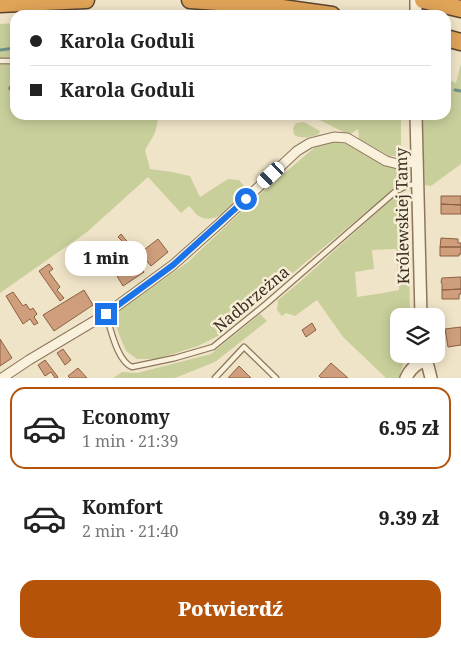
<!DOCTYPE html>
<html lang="pl">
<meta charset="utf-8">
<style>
body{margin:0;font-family:"Noto Serif",serif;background:#f2f2f2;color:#222;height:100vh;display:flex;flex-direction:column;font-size:19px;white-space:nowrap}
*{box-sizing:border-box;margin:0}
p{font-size:16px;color:#767676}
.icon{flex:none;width:28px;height:28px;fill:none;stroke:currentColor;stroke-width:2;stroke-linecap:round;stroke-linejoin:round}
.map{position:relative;height:378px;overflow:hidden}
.panel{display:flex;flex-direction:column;background:#fff;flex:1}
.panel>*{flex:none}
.guide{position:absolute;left:10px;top:10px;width:441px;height:110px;border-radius:15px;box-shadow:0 2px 12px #0003;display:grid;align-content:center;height:110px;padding:0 20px;background:#fff}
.fabs{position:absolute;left:390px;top:308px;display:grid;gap:10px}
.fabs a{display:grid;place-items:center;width:55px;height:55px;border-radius:10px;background:#fff;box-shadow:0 2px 12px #0003;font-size:25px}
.end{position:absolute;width:22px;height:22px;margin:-11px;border:6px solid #1a73e8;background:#fff;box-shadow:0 0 0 2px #fff}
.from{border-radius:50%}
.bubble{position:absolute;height:35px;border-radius:15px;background:#fff;box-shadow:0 2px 12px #0003;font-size:16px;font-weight:800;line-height:35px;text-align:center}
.car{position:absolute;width:15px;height:30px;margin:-15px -8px;border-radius:6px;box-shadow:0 0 4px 1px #0007;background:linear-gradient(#fff 24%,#345 0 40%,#fff 0 76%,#345 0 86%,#fff 0)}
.guide b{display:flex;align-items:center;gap:18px;height:48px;font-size:19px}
.guide b+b{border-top:1px solid #e0e0e0}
.guide i{width:12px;height:12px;background:#222}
ul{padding:9px 0 0;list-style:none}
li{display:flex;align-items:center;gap:15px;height:82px;margin:0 10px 8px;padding:0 10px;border:2px solid transparent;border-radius:15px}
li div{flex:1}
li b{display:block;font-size:19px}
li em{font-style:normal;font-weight:800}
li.selected{border-color:#b45309}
li>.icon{width:45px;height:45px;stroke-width:1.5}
.primary-button{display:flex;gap:10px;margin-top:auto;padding:10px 20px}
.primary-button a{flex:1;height:58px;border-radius:15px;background:#b45309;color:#fff;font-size:20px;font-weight:800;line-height:58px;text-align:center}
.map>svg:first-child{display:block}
.green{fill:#c9cf9b;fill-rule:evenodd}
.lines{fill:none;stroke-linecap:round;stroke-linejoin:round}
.stream{stroke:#6f938a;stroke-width:3}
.building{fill:#cf9f7d;stroke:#8d5f41}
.service-casing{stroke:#8d765c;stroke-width:7}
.minor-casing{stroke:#8d765c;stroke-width:11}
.tertiary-casing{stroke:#8d765c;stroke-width:14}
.motorway-casing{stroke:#5b4430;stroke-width:19}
.service{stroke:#faf1dc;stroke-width:4.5}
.minor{stroke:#faf1dc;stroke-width:9}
.tertiary{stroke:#faf1dc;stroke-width:11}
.motorway{stroke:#e0a458;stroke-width:16}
.route{stroke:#1a73e8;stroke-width:6}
.labels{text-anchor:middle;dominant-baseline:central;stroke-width:5;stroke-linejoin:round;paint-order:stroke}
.street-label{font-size:16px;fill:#3d2e20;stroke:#f7eed8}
</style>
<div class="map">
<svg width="461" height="378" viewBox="0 0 461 378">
<rect width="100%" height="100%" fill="#f0e4c8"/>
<path class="green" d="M 15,23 L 15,57 L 0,58 L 0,24 Z
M 461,63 L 461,164 L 431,186 L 425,185 L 422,115 L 446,115 L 446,79 L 456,83 Z
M 15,64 L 15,78 L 8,86 L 13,92 L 15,90 L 15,115 L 159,115 L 155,133 L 145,150 L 150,169 L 172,172 L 190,176 L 200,197 L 228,179 L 239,180 L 248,191 C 235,203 216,228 197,215 C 194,213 192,208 189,206 L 181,213 L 148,177 L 87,232 L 0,293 L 0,65 Z
M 310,115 L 401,115 L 401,156 L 389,156 L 359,139 L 358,129 L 349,135 Z
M 304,122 L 320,131 L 319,134 C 313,137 300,139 294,135 L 293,128 L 296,123 Z
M 332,142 L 347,144 L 385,164 L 400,168 L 403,182 L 301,266 L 222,334 L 198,346 L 157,359 L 137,359 L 126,351 L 118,332 L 116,323 L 120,310 L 188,262 L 259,195 L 315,147 Z
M 395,196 L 408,203 L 410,316 L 399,316 L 399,354 L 406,354 L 399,378 L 386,378 L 343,337 L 317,300 L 295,316 L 286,313 L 282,316 L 277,310 L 278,300 L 302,280 ZM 396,249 L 399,290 L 383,293 L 357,297 L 355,272 L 374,269 L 372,250 Z
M 260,314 L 267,321 L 215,362 L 175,378 L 113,378 L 122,372 L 137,373 L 211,354 Z"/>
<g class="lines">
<path class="stream" d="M 0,50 L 15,48
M 455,90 L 461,91"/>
</g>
<path class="building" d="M 441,196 L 461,196 L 461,205 L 441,204 Z
M 441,204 L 461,205 L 461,214 L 441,214 Z
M 121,234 L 134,250 L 129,254 L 124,249 L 129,245 L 126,242 L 124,243 L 118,237 Z
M 441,238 L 458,239 L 458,243 L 461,243 L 461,247 L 440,247 Z
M 158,239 L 168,252 L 151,266 L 140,253 Z
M 440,247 L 461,247 L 461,254 L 459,254 L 459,256 L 440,256 Z
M 134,258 L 144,272 L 123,286 L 114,271 Z
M 49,264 L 53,269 L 49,272 L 60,287 L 57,290 L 64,298 L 60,301 L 39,271 Z
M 461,277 L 461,289 L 442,290 L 442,284 L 441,282 L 442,278 Z
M 461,289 L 461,294 L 459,294 L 459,299 L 442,299 L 442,290 Z
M 84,290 L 93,305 L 54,331 L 43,315 Z
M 13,292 L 23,306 L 26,304 L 30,310 L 33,308 L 37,314 L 34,317 L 38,323 L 34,325 L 30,319 L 23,324 L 6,296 Z
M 312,323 L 316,330 L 306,337 L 302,330 Z
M 461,327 L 461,345 L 448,347 L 445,329 Z
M 0,339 L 12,358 L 0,366 Z
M 63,349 L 71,360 L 65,365 L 57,353 Z
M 45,360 L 58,377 L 56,378 L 55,378 L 51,372 L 45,376 L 38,365 Z
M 331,363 L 348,378 L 321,378 L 319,376 Z
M 239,366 L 251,378 L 228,378 Z
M 78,368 L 87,378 L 70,378 L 68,376 Z"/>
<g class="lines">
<g class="service-casing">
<path id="service" d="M 0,61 L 15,61
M 12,88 L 15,84
M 106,315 C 111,329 117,361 132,367 L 175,358 L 213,347 L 266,304 L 396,191 L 406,186 L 416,184
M 215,378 L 244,347 L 276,378"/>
</g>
<g class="minor-casing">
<path id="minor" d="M 2,378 L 29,360 L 106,314 L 173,265 L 220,223 L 297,151 L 310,143 L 334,137 L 347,138 L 386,161 L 398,164 L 417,162"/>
</g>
<g class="tertiary-casing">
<path id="tertiary" d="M 416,15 L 416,0
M 416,115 L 421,316
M 425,354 L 431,378
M 406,378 C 410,369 417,363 426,360"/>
</g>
<g class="motorway-casing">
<path id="motorway" d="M 190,0 L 261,5 L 332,15
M 423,0 L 461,9
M 0,4 L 86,0
M 446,38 L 461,42"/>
</g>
<use href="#service" class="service"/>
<use href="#minor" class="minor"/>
<use href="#tertiary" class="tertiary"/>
<use href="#motorway" class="motorway"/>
</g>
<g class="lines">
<path class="route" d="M 106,314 L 173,265 L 246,199"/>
</g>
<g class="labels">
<g class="street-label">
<text transform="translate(402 216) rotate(-91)">Królewskiej Tamy</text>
<text transform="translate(251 299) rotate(-40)">Nadbrzeżna</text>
</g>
</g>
</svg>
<div class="fabs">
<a><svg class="icon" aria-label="layers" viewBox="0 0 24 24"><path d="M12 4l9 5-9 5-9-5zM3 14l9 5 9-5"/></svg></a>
</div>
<i class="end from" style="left:246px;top:199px"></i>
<i class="end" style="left:106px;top:314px"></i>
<div class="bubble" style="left:65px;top:241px;width:82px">1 min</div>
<i class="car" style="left:271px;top:175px;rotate:227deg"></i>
<div class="guide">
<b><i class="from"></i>Karola Goduli</b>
<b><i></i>Karola Goduli</b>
</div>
</div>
<section class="panel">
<ul>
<li class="selected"><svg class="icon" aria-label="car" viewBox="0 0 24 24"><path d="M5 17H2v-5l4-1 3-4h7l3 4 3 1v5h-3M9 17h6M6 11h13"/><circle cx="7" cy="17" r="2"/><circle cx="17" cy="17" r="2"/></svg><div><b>Economy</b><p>1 min · 21:39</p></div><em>6.95 zł</em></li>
<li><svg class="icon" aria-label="car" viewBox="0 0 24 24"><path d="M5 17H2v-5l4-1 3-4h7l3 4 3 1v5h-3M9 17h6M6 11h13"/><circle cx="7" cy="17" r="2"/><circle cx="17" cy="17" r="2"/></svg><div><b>Komfort</b><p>2 min · 21:40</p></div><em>9.39 zł</em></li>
</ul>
<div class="primary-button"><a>Potwierdź</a></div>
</section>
